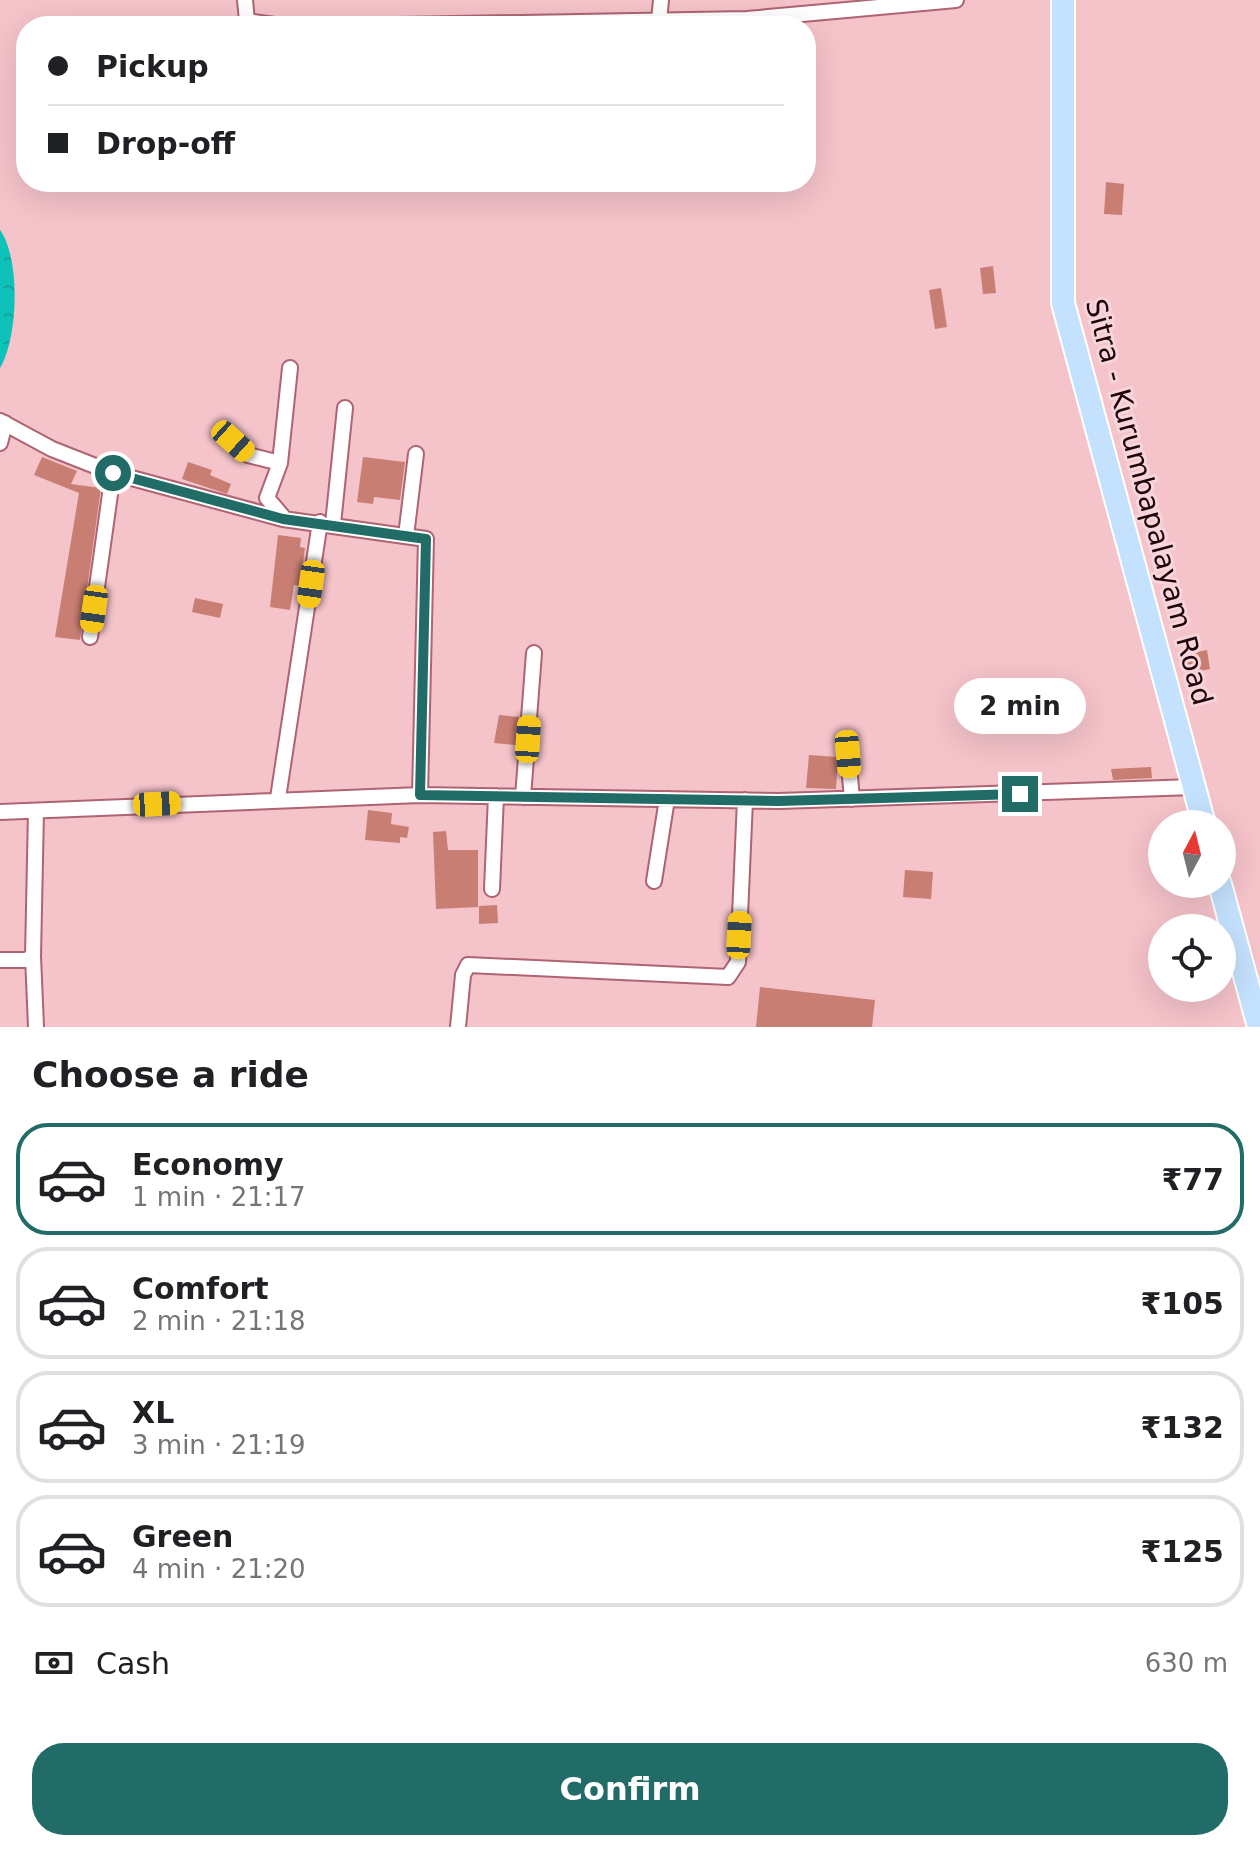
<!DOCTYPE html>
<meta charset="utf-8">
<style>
body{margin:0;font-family:"DejaVu Sans",sans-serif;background:#f6f6f6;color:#202124;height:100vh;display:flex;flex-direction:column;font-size:30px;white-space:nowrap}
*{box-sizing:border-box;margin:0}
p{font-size:26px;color:#757577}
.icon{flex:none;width:44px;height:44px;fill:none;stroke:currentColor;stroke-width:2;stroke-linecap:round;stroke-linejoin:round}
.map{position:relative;height:1027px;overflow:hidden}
.drawer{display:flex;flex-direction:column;background:#fff;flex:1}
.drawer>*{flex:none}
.top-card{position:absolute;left:16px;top:16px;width:800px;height:176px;border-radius:32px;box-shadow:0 8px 32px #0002;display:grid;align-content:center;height:176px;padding:0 32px;background:#fff}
.needle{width:52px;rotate:7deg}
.fabs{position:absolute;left:1148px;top:810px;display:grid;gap:16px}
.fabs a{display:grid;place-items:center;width:88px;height:88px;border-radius:50%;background:#fff;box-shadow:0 8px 32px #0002;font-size:40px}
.end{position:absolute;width:36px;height:36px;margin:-18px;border:10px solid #216c67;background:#fff;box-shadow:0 0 0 4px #fff}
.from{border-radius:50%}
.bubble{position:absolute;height:56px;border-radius:28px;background:#fff;box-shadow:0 8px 32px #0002;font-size:26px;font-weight:600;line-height:56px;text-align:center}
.car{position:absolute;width:24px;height:48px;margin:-24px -12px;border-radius:10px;box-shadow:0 0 6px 2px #0007;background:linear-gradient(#f5c518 24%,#345 0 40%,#f5c518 0 76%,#345 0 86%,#f5c518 0)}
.top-card b{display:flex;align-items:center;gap:28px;height:76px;font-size:30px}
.top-card b+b{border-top:2px solid #e0e0e0}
.top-card i{width:20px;height:20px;background:#202124}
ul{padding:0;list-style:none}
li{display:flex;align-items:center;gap:24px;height:112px;margin:0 16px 12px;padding:0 16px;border:4px solid #e0e0e0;border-radius:32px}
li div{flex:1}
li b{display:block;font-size:30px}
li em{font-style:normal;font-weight:600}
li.selected{border-color:#216c67}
li>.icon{width:72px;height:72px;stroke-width:1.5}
h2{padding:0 32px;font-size:36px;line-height:96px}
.pay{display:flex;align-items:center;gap:20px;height:88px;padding:0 32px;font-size:30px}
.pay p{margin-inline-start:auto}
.button{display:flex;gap:16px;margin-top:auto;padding:16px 32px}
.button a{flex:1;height:92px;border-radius:32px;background:#216c67;color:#fff;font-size:32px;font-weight:600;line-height:92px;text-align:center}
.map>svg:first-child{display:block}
.water{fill:url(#water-ripples)}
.building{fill:#c97e73}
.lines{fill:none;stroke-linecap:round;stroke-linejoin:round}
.minor-casing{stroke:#ae6472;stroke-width:18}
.primary-casing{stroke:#fff;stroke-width:26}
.minor{stroke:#fff;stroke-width:14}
.primary{stroke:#c4e1fd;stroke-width:22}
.route{stroke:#216c67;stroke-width:10}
.labels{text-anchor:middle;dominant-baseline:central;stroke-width:6;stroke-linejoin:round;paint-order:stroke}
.street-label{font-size:28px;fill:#1e040a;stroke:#f7d5da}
</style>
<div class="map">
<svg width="1260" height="1027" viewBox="0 0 1260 1027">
<defs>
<pattern id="water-ripples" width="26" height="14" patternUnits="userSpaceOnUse" patternTransform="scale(2)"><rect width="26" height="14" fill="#0fc2b9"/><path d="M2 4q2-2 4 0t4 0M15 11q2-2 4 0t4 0" fill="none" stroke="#0ea59e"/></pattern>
</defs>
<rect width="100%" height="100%" fill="#f5c3ca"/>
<path class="water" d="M 0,230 C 21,259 18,338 0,368 Z"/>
<path class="building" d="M 1106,182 L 1124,184 L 1122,215 L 1104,214 Z
M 993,266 L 996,293 L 983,294 L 980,268 Z
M 941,288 L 947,327 L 935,329 L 929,290 Z
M 42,457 L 77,471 L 71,484 L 101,488 L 80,640 L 55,637 L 79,493 L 34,475 Z
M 363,457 L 405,462 L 400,500 L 374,497 L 373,504 L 357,502 Z
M 188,462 L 212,470 L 210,475 L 231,484 L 227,494 L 182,479 Z
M 278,535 L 301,538 L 300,547 L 305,548 L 300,586 L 294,585 L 290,610 L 270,607 Z
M 195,598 L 223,604 L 220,618 L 192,612 Z
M 1207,650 L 1210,669 L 1186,674 L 1182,655 Z
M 499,715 L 519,717 L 516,745 L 494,743 Z
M 809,755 L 838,757 L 836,789 L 806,788 Z
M 1151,767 L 1152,778 L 1113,780 L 1111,769 Z
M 368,810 L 392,813 L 391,824 L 409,827 L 407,838 L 400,837 L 400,843 L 365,840 Z
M 446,831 L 448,850 L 478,850 L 478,907 L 436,909 L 433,832 Z
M 905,870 L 933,872 L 931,899 L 903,897 Z
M 497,905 L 498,923 L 479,924 L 479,906 Z
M 760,987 L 875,1000 L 872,1027 L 756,1027 Z"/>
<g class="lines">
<g class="minor-casing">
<path id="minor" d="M 245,0 L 247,21 L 282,26
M 659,21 L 661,0
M 344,26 L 747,19 L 956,0
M 0,421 L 52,449 L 113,473 L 283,519 L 426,539 L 420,795 L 779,801 L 1194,787
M 233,441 L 248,455 L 280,463
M 0,443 L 5,423
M 285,519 L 267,498 L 280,463 L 290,368
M 333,524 L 345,408
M 406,536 L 416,454
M 90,637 L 113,473
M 848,754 L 852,799
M 523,797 L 534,653
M 278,798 L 320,522
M 0,812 L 420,795
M 654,881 L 667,799
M 492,889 L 496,796
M 33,956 L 36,1027
M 0,960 L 26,960 L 33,956 L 36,811
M 458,1027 L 463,975 L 468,965 L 728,977 L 738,962 L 745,800"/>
</g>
<g class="primary-casing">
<path id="primary" d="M 1063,0 L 1063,303 L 1204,824
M 1220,884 L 1259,1027"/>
</g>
<use href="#minor" class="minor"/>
<use href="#primary" class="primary"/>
</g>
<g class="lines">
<path class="route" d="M 113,473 L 283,519 L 426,539 L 420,795 L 779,801 L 1020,794"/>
</g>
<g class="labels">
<g class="street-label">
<text transform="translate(1149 502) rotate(75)">Sitra - Kurumbapalayam Road</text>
</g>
</g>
</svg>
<div class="fabs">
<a><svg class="needle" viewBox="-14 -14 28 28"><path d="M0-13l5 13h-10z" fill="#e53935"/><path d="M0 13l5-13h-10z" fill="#757577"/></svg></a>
<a><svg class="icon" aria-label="locate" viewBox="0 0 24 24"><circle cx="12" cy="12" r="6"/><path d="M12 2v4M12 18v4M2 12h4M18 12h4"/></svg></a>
</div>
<i class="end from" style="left:113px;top:473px"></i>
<i class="end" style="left:1020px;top:794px"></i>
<div class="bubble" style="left:954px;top:678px;width:132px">2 min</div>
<i class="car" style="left:233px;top:441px;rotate:132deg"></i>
<i class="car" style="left:311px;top:584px;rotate:188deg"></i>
<i class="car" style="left:94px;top:609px;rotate:188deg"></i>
<i class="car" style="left:528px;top:739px;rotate:4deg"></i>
<i class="car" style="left:848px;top:754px;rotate:175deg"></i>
<i class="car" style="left:157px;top:804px;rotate:87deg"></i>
<i class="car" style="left:739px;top:935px;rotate:3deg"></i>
<div class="top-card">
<b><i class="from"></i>Pickup</b>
<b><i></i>Drop-off</b>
</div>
</div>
<section class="drawer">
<h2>Choose a ride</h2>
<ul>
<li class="selected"><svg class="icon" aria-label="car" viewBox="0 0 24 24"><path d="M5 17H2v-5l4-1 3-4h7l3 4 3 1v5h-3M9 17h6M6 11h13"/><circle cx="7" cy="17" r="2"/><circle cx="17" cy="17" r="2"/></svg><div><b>Economy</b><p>1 min · 21:17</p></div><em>₹77</em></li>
<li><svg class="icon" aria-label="car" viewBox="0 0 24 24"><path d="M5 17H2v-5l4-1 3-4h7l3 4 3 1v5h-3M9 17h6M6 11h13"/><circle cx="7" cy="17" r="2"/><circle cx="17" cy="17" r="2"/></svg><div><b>Comfort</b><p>2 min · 21:18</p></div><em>₹105</em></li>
<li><svg class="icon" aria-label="car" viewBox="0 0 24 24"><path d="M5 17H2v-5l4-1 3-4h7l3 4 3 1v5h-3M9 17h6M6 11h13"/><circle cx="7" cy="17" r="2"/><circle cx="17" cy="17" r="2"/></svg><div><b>XL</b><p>3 min · 21:19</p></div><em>₹132</em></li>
<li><svg class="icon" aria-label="car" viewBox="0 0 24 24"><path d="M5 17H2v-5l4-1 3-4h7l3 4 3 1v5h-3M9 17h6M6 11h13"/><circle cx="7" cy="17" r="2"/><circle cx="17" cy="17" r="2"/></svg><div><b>Green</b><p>4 min · 21:20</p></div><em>₹125</em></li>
</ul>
<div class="pay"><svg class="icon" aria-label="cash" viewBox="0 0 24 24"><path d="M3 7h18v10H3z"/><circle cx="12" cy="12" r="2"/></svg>Cash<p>630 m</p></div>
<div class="button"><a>Confirm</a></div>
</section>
